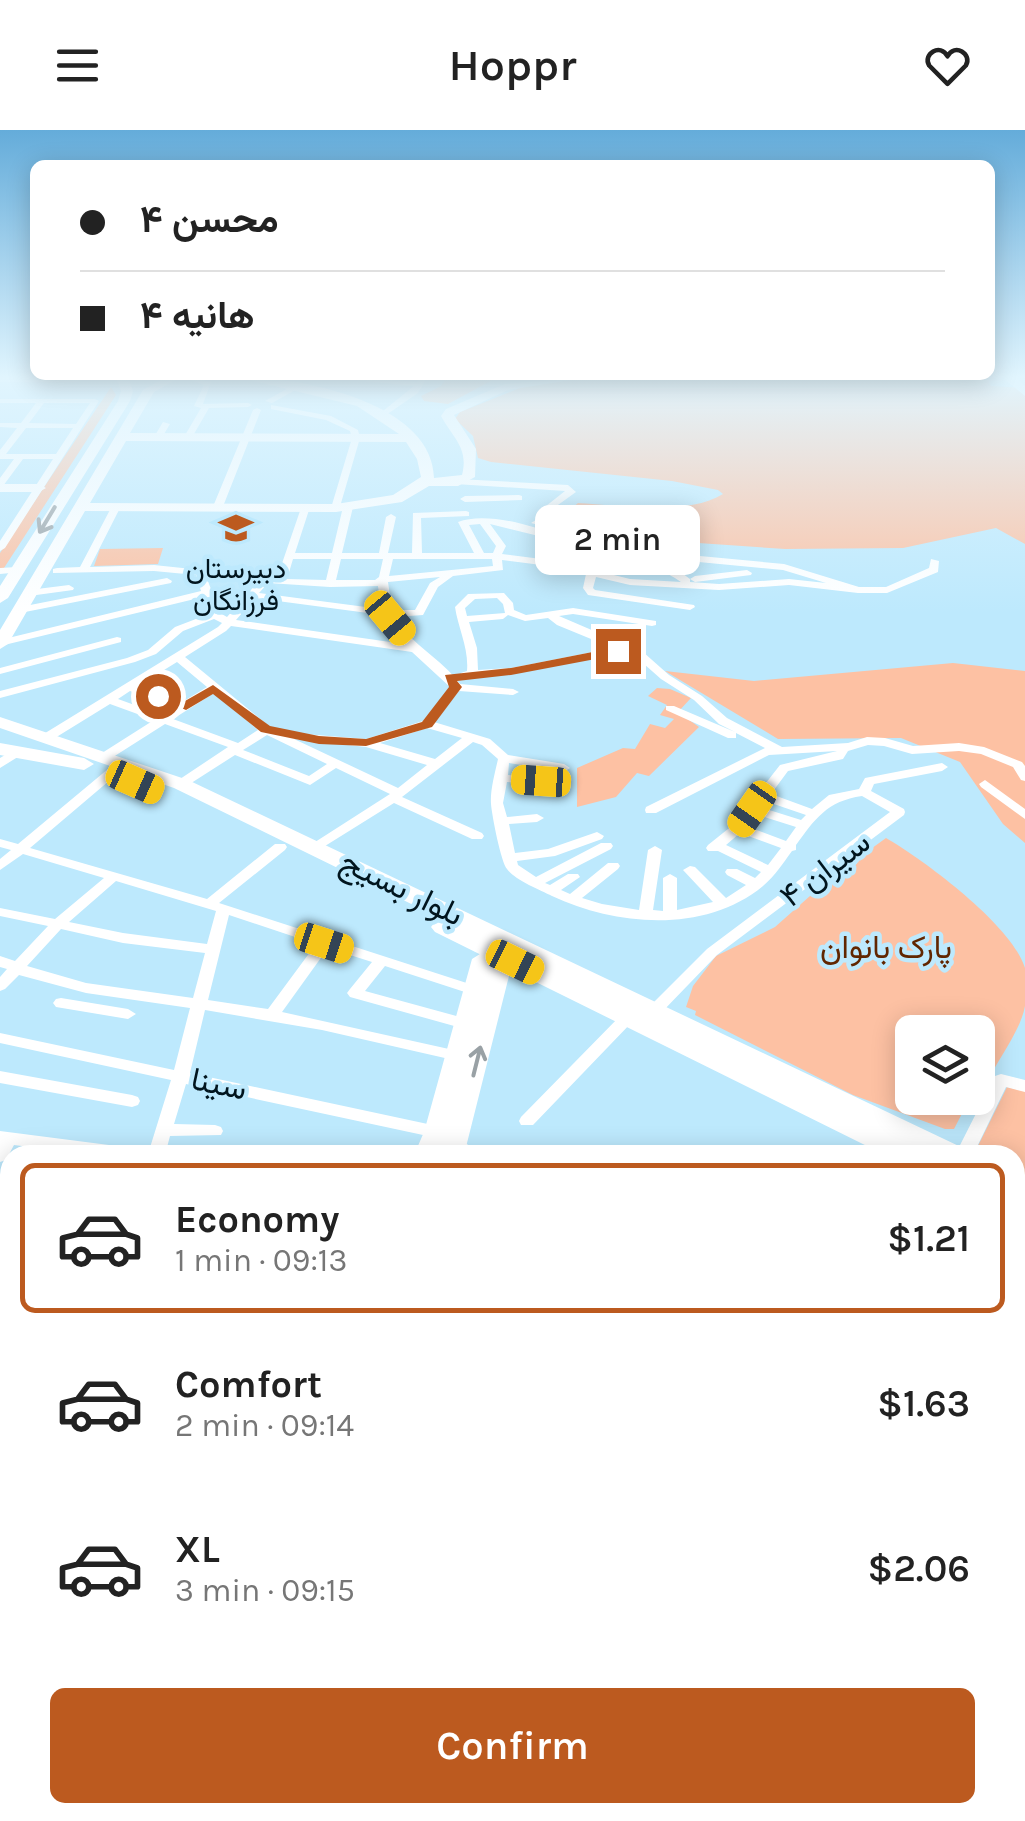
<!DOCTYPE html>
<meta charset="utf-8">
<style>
body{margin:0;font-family:Karla,Vazirmatn,sans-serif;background:#f6f6f6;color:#222;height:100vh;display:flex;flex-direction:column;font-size:38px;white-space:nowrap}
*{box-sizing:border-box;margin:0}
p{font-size:32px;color:#767676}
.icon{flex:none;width:55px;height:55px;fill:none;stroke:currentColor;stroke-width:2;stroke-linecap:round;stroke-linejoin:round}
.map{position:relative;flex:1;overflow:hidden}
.drawer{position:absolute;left:0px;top:1015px;width:1025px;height:678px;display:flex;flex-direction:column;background:#fff;border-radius:30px 30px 0 0;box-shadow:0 5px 25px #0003}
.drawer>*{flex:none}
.hud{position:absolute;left:30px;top:30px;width:965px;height:220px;border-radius:15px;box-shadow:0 5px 25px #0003;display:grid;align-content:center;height:220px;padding:0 50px;background:#fff}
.buttons{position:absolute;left:895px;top:885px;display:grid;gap:20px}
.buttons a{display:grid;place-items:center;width:100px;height:100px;border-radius:15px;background:#fff;box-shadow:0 5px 25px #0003;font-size:50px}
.end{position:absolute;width:45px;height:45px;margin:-22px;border:12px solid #bc5a1f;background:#fff;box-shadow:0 0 0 5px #fff}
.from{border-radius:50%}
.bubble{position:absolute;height:70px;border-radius:15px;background:#fff;box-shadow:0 5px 25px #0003;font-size:32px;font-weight:600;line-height:70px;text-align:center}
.car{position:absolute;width:30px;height:60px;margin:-30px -15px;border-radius:12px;box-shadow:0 0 8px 2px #0007;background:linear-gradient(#f5c518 24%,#345 0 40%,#f5c518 0 76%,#345 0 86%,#f5c518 0)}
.hud b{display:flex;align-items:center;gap:35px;height:95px;font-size:38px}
.hud b+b{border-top:2px solid #e0e0e0}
.hud i{width:25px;height:25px;background:#222}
ul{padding:18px 0 0;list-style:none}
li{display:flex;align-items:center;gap:30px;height:150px;margin:0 20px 15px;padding:0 30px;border:5px solid transparent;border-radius:15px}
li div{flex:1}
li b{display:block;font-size:38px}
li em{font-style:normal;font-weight:600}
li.on{border-color:#bc5a1f}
li>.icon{width:90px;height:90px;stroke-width:1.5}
.primary-button{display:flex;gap:20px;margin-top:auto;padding:20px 50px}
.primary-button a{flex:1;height:115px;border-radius:15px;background:#bc5a1f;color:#fff;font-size:40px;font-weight:600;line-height:115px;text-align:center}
header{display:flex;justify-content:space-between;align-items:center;height:130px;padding:0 50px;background:#fff;font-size:45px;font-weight:600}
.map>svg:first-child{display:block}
.green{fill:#fdc1a3}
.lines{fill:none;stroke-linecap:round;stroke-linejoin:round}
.street{fill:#fff;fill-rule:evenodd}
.secondary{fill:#fff;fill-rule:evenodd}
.primary{fill:#fff;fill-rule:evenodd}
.oneway{stroke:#99a1a5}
.route{fill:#bc5a1f}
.labels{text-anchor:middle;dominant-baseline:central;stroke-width:9;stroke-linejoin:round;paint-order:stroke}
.far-poi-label{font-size:28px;fill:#01151e;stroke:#bde9fd}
.street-label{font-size:32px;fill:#01151e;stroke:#bde9fd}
.park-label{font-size:32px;fill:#612600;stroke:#bde9fd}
</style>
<header><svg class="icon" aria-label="menu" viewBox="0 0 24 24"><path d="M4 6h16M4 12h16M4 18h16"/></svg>Hoppr<svg class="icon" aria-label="heart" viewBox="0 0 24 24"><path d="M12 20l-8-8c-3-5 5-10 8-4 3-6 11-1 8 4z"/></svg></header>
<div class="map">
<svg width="1025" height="1691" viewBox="0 0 1025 1691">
<rect width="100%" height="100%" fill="#bde9fd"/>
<path class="green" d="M 447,247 L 498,247 L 448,274 L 424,271 L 421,266 L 441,256 Z
M 604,247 L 987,247 L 991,256 L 1025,258 L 1025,414 L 996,398 L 903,418 L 785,419 L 669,411 L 568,391 L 560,388 L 578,373 C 618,375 689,386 723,364 L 718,360 L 672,351 L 491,332 L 478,328 L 473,306 L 455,289 L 460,282 L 530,254 Z
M 111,257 L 116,265 L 4,438 L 0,439 L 0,423 Z
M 163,418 L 158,434 L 94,436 L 100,419 Z
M 953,533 L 1025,541 L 1025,713 L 1003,694 L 960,632 L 901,608 L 778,609 L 665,541 L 754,551 Z
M 657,558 L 670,559 L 691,568 L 678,582 L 699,597 L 649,646 L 637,643 L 616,667 L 577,677 L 577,638 L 623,618 L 635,619 L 650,594 L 665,598 L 674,589 L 660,585 L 667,575 L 648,566 Z
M 886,708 C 924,730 1012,795 1025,838 C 1025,847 1025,867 1025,876 C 1021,899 1001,925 991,945 L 978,941 L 978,902 L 912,902 L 912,968 L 970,968 L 954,999 L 945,999 L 853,965 L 695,885 L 696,881 L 686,877 L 693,856 L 716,826 L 775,797 L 828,750 Z
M 1007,957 L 1025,961 L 1025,1047 L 1015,1043 L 1015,1025 L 974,1024 Z"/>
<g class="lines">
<path class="street" d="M 182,247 L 193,247 L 211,252 L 203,274 L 248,273 L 252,275 L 248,277 L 209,278 L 191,309 L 185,309 L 184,307 L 201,278 L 194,276 L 204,255 Z
M 282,247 L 355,247 L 417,252 L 419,247 L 426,249 L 418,263 L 386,285 L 382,283 L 383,281 L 414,256 L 324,247 L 286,249 Z
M 0,248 L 78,248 L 82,250 L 78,252 L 0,252 Z
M 292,256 L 299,258 L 272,273 L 265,271 Z
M 0,269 L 95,269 L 99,271 L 5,418 L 0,421 L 0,411 L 53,329 L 23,329 L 3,356 L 0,357 L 0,348 L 14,329 L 0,329 L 0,320 L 17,298 L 0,297 L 0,293 L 21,293 L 36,273 L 0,273 ZM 44,273 L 90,273 L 76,294 L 29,293 ZM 26,298 L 73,298 L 56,324 L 6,324 Z
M 271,275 L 331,286 L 358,300 L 360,308 L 339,380 L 331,378 L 352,308 L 350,301 L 326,290 L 271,279 Z
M 257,278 L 261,280 L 222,379 L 214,381 L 212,379 L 253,280 Z
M 163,292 L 170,294 L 161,309 L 155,309 L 154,307 Z
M 458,349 L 568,355 L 576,362 L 544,385 L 541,384 L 541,380 L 565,361 L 455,354 L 455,350 Z
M 519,365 L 522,366 L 522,370 L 465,372 L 460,369 L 465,366 Z
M 348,374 L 353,377 L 342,423 L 379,423 L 386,387 L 391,384 L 396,387 L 388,423 L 412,423 L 413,383 L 466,381 L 469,382 L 469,386 L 421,388 L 422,423 L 474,423 L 458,392 C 484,382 531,394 556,406 L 551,409 L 490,394 L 506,416 L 502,424 L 557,431 L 630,449 L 681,452 C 650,429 606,434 573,413 L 578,410 L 606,422 L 675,438 L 690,449 L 690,452 L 719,454 L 789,449 L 826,453 L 783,440 L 657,428 L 531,393 L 536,390 L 657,422 L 784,434 L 859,457 L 886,457 L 929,438 L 931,429 L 939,431 L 938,442 L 887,463 L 858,463 L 789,455 L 719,460 L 630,455 L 596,447 L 593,458 L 595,460 L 694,475 L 695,477 L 690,480 L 588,465 L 583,458 L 586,444 L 557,437 L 502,430 L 503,440 L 453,446 L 438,457 L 423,485 L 395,487 C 411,515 441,528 460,554 L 513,559 L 519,562 L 513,565 L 459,561 L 434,592 L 490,609 L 508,625 L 564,634 L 570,638 L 564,642 L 509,633 L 508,645 L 552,649 L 558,653 L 552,657 L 507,652 L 503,673 L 507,687 L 537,684 L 544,688 L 537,692 L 509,694 L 515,723 L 548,719 L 597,702 L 604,706 L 602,709 L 555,726 L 517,731 L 518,735 L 536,747 L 601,713 L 611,713 L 613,716 L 611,719 L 545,753 L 550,755 L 568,744 L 578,744 L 580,747 L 561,760 L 570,764 L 608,733 L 618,733 L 620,736 L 618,739 L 582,768 L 602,774 L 639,780 L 648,720 L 655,716 L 662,720 L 653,780 L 663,781 L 663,748 L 670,744 L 677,748 L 677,780 L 713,772 L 683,740 L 690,736 L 695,737 L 726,768 L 746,755 L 727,745 L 725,742 L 727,739 L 737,739 L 755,748 L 761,742 L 718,721 L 708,721 L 706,718 L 708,715 L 733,695 L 780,635 L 837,621 L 769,625 L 656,683 L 646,683 L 645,680 L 646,677 L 765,618 L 736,603 L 736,608 L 728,608 L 666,580 L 666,576 L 674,576 L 735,602 L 719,594 L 694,570 L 661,549 L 635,526 L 624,522 L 511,544 L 461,547 L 461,543 L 467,541 C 469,518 458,498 455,477 L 468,464 L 504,463 L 513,473 L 514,480 L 526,485 L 573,478 L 656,491 L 656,495 L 652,496 L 573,484 L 559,486 L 643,522 L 669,545 L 702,566 L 727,588 L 782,617 L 848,613 L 867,607 L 885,608 L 913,616 L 959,613 L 984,617 L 1022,632 L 1025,636 L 1025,651 L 1021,650 L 1013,637 L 981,624 L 959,621 L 912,624 L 884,616 L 868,615 L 848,621 L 843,629 L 788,641 L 771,664 L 812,679 L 829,665 L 859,659 L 865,648 L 942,633 L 948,637 L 942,641 L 874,654 L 871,661 L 904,679 L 905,682 L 904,685 L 717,825 L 660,884 L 655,885 L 647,880 L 650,876 L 707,819 L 890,682 L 862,666 C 827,671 815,689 796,715 L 796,720 L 792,721 C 783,733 775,746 763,756 C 705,804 616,796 552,766 C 540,760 515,750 507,739 C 501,732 492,686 491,674 C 490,660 495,643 498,629 L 482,615 L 473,612 L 402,667 L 482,703 L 484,706 L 482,709 L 472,709 L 394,673 L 317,721 L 310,717 L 312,714 L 390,664 L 336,638 L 310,655 L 235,625 L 185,657 L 177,657 L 177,651 L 228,617 L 165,594 L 110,629 L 102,629 L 102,623 L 154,590 L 110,574 L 50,611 L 42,611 L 42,605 L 218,497 L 222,493 L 214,489 L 183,501 L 156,524 L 135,532 L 0,568 L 0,561 L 127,528 L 148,520 L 175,497 L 209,484 L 203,467 L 0,516 L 0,510 L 201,461 L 196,445 L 154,441 L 53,443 L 53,439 L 57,438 L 80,437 L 112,376 L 120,378 L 90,437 L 154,435 L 277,448 L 301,378 L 309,380 L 295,423 L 332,423 L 343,377 ZM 480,394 L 496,416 L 493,423 L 484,423 L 469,395 ZM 293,429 L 331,429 L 326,450 L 287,449 ZM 341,429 L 383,429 L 379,447 L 375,450 L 336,450 ZM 393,429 L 492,429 L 493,436 L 389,446 ZM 206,446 L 258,452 L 227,487 L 220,483 ZM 440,447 L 430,453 L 415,480 L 392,480 L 388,452 ZM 268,453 L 330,457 L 378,456 L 381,479 L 259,463 ZM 255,468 L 383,485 L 404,514 L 236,490 ZM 497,468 L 503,474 L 505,483 L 467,486 L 465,478 L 475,469 ZM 508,485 L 525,491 L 548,488 L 557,495 L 613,518 L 511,538 L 478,540 L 477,518 L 469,492 L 503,489 ZM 231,496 L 412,522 L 450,557 L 423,591 L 366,609 L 279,602 L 270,597 L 185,527 L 226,501 ZM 177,532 L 207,557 L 184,571 L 138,556 ZM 130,561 L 176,576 L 162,585 L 118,569 ZM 214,563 L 258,600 L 238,613 L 173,589 ZM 427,598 L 462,608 L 435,629 L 380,613 ZM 267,605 L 327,634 L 309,646 L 243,620 ZM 294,609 L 366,617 L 427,635 L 398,658 ZM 765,671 L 806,685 L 801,690 L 760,677 ZM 755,684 L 796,697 L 786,711 L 746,696 ZM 740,703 L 781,718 L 768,735 L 726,715 Z
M 17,437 L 22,440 L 21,442 L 0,444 L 0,438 Z
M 747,440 L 752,443 L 751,445 L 695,452 L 690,449 L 695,446 Z
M 167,448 L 172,451 L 171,453 L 20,483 L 15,480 L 20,477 Z
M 69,455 L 74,458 L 73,460 L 29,466 L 24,463 L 29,460 Z
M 117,507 L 121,508 L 121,512 L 0,544 L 0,538 Z
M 17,618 L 21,619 L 21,625 L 0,638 L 0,628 Z
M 112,638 L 118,642 L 116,645 L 30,718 L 207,769 L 275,714 L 285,714 L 287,717 L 285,720 L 219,773 L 479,857 L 482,860 L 474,865 L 385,836 L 365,861 L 471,890 L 473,894 L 465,899 L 350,867 L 347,863 L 350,859 L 372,832 L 328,818 L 282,882 L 458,921 L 464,922 L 466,926 L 464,930 L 458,931 L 322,900 L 205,880 L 190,943 L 437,996 L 443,998 L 445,1002 L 443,1006 L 437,1008 L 186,954 L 174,994 L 215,995 L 221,997 L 223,1001 L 221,1005 L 170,1006 L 165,1025 L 91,1025 L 14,1015 L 6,1030 L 0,1032 L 0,1001 L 140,1019 L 148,1024 L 171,950 L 0,913 L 0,903 L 174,940 L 190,878 L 86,863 L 19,845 L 5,859 L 0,861 L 0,847 L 7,839 L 0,837 L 0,826 L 15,831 L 48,796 L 0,786 L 0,778 L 55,789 L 104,748 L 23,724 L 0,740 L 0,729 L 11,720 L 0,717 L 0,709 L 18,714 L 108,639 ZM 116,751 L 216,781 L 207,814 L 123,803 L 69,792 ZM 229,785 L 316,814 L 268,879 L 208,870 ZM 61,799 L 123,813 L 205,823 L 193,868 L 86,853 L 27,836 Z
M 985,650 L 1025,679 L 1025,689 L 981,657 L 979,654 Z
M 61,868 L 128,879 L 136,884 L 128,889 L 56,877 L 53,873 L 56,869 Z
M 628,882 L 636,887 L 633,891 L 533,995 L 521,995 L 519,991 L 521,987 L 623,883 Z
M 0,941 L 132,965 L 138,967 L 140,971 L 138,975 L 132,977 L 0,953 Z
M 1001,944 L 1025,950 L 1025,962 L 1006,957 L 973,1025 L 955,1025 L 993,950 L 995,946 Z
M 456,1008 L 479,1021 L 482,1025 C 468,1025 456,1027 447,1014 L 450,1010 Z
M 570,1017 L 576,1019 L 577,1025 L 559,1025 L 564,1019 Z
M 0,1082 L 10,1083 L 10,1097 L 0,1096 Z
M 1015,1221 L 1025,1225 L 1025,1268 L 1022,1272 L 1015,1275 L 1015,1249 L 1024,1242 L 1015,1238 Z
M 10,1278 L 10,1328 L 7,1334 L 0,1336 L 0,1287 L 3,1281 Z
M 1015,1388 L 1025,1392 L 1025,1414 L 1015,1410 Z
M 10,1420 L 10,1442 L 0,1443 L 0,1421 Z
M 1015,1454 L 1025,1458 L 1025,1482 L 1015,1478 Z
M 241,1682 L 364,1682 L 365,1691 L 241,1691 Z
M 417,1682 L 443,1682 L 445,1691 L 419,1691 Z
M 505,1682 L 531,1682 L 531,1691 L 505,1691 Z
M 628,1682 L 654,1682 L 656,1691 L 630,1691 Z"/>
<path class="secondary" d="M 116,247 L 128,247 L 133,261 L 130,271 L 8,468 L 0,473 L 0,456 L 118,271 L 121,261 Z
M 166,247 L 181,247 L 154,262 L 130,303 L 399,304 L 357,276 L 238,247 C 297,246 433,272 434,348 L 462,345 C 469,318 453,308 441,286 L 446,279 L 505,254 L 590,247 L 508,260 L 454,285 L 476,319 L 475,347 L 458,356 L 429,356 L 402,372 L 336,382 L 85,381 L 8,514 L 0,519 L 0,500 L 143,260 ZM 126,311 L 406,312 L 417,329 L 421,347 L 393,365 L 336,374 L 90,373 Z
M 1002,247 L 1015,247 L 1025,256 L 1025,266 Z
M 0,354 L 39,354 L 46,358 L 39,362 L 0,362 Z
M 510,805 L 521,812 L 508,823 L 511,838 L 464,1025 L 414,1025 L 424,1002 L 472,829 Z
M 0,1187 L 10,1190 L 10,1214 L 0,1211 Z
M 0,1215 L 10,1218 L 10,1244 L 0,1240 Z
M 894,1682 L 937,1682 L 940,1691 L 898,1691 Z"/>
<path class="primary" d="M 0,587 L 188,650 L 963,1018 L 967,1025 L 885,1025 L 435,802 L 431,797 L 435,792 L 444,790 L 174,658 L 0,598 Z
M 0,613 L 84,628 L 94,634 L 84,640 L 0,625 Z
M 1015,1044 L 1025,1047 L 1025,1092 L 1015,1089 Z"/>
</g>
<defs><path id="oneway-shaft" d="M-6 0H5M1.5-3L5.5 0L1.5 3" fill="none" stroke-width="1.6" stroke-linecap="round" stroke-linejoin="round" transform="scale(2.5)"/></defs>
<g class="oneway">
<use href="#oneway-shaft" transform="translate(47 390) rotate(121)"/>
<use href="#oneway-shaft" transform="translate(477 931) rotate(-76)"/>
</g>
<linearGradient id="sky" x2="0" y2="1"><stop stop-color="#64acda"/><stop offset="0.51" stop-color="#e1f5fe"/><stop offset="1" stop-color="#e1f5fe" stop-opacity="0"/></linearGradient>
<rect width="1025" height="484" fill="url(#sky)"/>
<path class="route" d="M 618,517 L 622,524 L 511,545 L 457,551 L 462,557 L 432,597 L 366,616 L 319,614 L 261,602 L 213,564 L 186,580 L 152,566 L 158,563 L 185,571 L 213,555 L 270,596 L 319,606 L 366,609 L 422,592 L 449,557 L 445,545 L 511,538 Z"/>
<defs>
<g id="school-bare" transform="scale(2.7)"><path d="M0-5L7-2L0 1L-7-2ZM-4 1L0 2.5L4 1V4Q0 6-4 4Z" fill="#bc5a1f" stroke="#bde9fd" stroke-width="2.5" paint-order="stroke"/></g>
</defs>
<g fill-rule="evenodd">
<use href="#school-bare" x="236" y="398"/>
</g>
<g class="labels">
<g class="far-poi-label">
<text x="236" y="438">دبیرستان<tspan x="236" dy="32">فرزانگان</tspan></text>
</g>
<g class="street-label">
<text transform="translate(825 739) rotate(-37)">سیران ۴</text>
<text transform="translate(402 758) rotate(26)">بلوار بسیج</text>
<text transform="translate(219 954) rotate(12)">سینا</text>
</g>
<g class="park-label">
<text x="886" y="817">پارک بانوان</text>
</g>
</g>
</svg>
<div class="buttons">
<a><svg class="icon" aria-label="layers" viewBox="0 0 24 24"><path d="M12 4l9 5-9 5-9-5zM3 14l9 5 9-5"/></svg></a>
</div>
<i class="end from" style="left:158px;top:566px"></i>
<i class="end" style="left:618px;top:521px"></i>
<div class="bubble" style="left:535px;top:375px;width:165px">2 min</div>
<i class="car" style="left:390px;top:488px;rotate:140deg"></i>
<i class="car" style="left:541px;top:651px;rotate:274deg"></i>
<i class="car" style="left:135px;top:652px;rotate:114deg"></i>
<i class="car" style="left:752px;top:679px;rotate:215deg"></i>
<i class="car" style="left:324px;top:813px;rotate:108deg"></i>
<i class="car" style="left:515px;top:832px;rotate:116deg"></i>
<div class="hud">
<b><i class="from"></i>محسن ۴</b>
<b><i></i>هانیه ۴</b>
</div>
<section class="drawer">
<ul>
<li class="on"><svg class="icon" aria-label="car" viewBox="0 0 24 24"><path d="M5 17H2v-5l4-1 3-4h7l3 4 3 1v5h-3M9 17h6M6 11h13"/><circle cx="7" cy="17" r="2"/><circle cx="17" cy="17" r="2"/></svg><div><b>Economy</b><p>1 min · 09:13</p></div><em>$1.21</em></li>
<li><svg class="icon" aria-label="car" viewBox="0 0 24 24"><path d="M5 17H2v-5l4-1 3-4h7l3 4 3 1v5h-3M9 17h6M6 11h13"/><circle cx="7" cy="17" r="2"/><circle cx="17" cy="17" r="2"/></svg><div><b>Comfort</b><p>2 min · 09:14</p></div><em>$1.63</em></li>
<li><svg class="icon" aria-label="car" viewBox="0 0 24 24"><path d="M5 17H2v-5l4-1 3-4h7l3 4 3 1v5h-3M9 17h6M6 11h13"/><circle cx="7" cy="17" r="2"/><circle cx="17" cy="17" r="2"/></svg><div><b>XL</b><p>3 min · 09:15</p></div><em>$2.06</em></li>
</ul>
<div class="primary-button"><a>Confirm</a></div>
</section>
</div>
